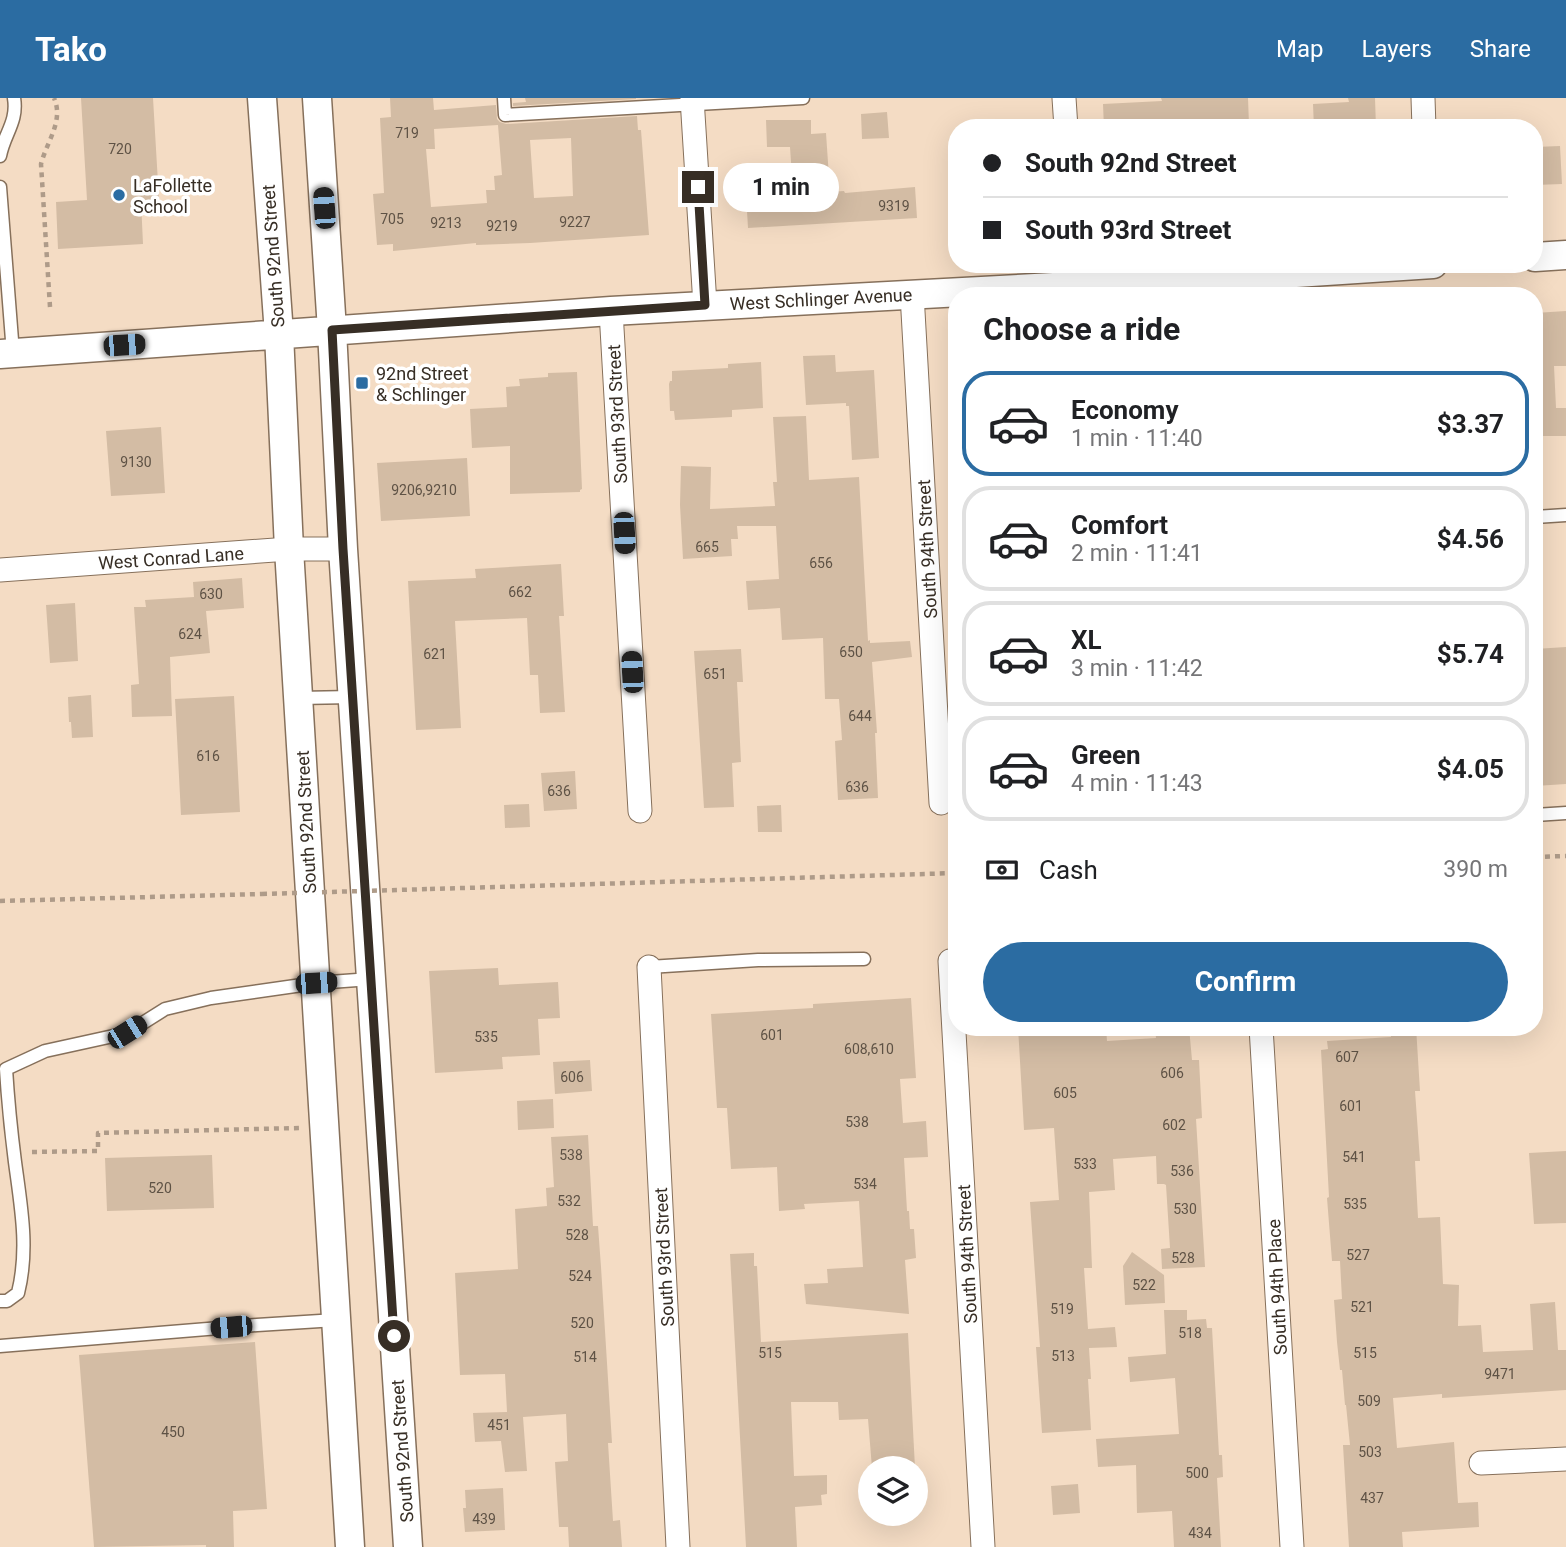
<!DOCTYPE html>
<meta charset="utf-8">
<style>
body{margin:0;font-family:Roboto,sans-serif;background:#f6f6f6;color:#202124;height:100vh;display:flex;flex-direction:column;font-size:26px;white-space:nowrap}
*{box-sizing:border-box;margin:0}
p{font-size:23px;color:#757577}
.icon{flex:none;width:38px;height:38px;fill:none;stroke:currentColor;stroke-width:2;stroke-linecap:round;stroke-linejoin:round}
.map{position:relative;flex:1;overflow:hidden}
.drawer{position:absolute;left:948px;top:189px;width:595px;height:749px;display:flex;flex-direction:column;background:#fff;border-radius:28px;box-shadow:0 7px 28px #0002}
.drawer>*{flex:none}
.hud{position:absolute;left:948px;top:21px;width:595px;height:154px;border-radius:28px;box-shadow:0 7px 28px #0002;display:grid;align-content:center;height:154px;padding:0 35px;background:#fff}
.fabs{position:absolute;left:858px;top:1358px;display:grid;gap:14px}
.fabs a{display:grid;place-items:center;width:70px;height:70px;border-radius:50%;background:#fff;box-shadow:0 7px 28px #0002;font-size:35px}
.end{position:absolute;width:32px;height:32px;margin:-16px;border:9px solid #372e25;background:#fff;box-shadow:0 0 0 4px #fff}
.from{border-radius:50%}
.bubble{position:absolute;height:49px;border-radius:24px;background:#fff;box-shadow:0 7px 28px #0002;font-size:23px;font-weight:700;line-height:49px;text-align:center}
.car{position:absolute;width:21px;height:42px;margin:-21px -10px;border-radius:9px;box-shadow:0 0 5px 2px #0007;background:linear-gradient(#222 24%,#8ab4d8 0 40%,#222 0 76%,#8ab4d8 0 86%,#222 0)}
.hud b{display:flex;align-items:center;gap:24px;height:66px;font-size:26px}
.hud b+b{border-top:2px solid #e0e0e0}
.hud i{width:18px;height:18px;background:#202124}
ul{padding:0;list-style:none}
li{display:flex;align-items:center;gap:21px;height:105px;margin:0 14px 10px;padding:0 21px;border:4px solid #e0e0e0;border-radius:28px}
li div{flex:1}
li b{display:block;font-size:26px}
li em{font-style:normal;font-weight:700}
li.on{border-color:#2b6ca2}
li>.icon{width:63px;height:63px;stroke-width:1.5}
h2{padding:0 35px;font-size:32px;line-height:84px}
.pay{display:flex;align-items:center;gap:18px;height:77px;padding:0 35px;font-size:26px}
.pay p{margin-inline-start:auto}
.cta{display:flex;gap:14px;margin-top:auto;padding:14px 35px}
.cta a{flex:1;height:80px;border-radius:42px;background:#2b6ca2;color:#fff;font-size:28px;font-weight:700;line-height:80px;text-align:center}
header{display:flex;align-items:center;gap:42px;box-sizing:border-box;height:98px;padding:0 35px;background:#2b6ca2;color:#fff}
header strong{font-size:33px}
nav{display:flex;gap:38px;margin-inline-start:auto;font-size:24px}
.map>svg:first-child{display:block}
.building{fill:#d3bca4;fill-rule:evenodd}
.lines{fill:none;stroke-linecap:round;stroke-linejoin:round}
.service-casing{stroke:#86705b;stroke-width:15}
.minor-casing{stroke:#86705b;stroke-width:25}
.tertiary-casing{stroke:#86705b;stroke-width:31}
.path{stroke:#ae9b89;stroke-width:4.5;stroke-dasharray:5 5;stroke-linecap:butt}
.service{stroke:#fff;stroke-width:12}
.minor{stroke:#fff;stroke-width:23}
.tertiary{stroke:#fff;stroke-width:28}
.path-bridge{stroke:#ae9b89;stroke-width:4.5;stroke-dasharray:5 5;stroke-linecap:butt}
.route{stroke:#372e25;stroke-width:9}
.poi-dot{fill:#2b6ca2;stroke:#fff;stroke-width:2.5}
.labels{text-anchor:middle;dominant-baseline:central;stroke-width:7;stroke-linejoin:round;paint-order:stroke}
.number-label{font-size:14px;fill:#5e5245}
.poi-label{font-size:18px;fill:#372e25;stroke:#fff;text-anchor:start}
.street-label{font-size:18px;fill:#372e25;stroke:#fff}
</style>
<header>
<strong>Tako</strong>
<nav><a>Map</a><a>Layers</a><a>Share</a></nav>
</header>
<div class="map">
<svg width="1566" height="1449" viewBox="0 0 1566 1449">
<rect width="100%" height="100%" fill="#f4dcc4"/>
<path class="building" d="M 81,0 L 153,0 L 159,102 L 141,103 L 143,146 L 58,151 L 56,104 L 87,102 Z
M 390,0 L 433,0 L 434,12 L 496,7 L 497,21 L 500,24 L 506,26 L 637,18 L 638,32 L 641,32 L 649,137 L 530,145 L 476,147 L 476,145 L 393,153 L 393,146 L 377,147 L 373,96 L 384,95 L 380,20 L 391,19 ZM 498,27 L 502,77 L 494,78 L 495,92 L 486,92 L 487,105 L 431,109 L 426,51 L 435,51 L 434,31 ZM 571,40 L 573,98 L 534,100 L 530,42 Z
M 525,0 L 636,0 L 636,1 L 513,8 L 513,5 L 526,4 Z
M 1161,0 L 1248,0 L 1249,27 L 1196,30 L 1104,30 L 1103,6 L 1162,3 Z
M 1348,0 L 1375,0 L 1376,30 L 1314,30 L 1313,6 L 1349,4 Z
M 887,14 L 889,40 L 862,41 L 861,16 Z
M 766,22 L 811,22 L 811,36 L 826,35 L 830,94 L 844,93 L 845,95 L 915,89 L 917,120 L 748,130 L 746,96 L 793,93 L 790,49 L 767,49 Z
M 1560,48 L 1562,86 L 1535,87 L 1535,49 Z
M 1566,213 L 1566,268 L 1554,268 L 1556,310 L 1566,310 L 1566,338 L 1541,338 L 1540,315 L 1535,315 L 1535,215 Z
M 835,257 L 836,274 L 874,272 L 879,360 L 852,362 L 849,308 L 846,308 L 846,305 L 806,307 L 803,258 Z
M 761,264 L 763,310 L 732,312 L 732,319 L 675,322 L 674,313 L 670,313 L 669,286 L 670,283 L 672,283 L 672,273 L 728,270 L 728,266 Z
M 577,274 L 582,391 L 580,392 L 580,394 L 510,396 L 510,348 L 472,350 L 470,311 L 507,309 L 506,289 L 520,288 L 519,281 L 548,279 L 548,275 Z
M 806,318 L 809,382 L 859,379 L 868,543 L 870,542 L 870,545 L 910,543 L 912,559 L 872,564 L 877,635 L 875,635 L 878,700 L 838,702 L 835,643 L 842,642 L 839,601 L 825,601 L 823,540 L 782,542 L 780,510 L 748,512 L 746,483 L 779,481 L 776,428 L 737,428 L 738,441 L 731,441 L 732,458 L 683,461 L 680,407 L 681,368 L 711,369 L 710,411 L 775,408 L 773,384 L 777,384 L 773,319 Z
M 161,329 L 165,395 L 111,398 L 106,333 Z
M 467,360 L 470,418 L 381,423 L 377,365 Z
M 561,466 L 564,518 L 559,518 L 565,614 L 540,615 L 538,577 L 530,577 L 527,520 L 455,523 L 461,630 L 416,632 L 408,483 L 476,480 L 475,471 Z
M 242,480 L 244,510 L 206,513 L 210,555 L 170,559 L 172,618 L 132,619 L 131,587 L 139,586 L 134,509 L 146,509 L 145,502 L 194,499 L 193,484 Z
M 75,505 L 78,563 L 50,565 L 46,507 Z
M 1566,549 L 1566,686 L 1535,688 L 1535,551 Z
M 741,551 L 743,584 L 737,584 L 741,664 L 732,665 L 734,709 L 704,710 L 694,553 Z
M 91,597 L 93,639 L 72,640 L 71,624 L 69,624 L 68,599 Z
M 234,598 L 240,714 L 181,717 L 175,601 Z
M 575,673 L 577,711 L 544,713 L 541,675 Z
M 529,706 L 530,729 L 505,730 L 504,707 Z
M 781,707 L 782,734 L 758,734 L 757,708 Z
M 498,870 L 499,887 L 558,884 L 560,920 L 538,921 L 540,957 L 502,959 L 503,971 L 435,975 L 429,873 Z
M 911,900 L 916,980 L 900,981 L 903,1025 L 926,1023 L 928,1059 L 904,1060 L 907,1113 L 909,1113 L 910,1131 L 914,1131 L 916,1160 L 905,1162 L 909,1216 L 806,1206 L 804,1186 L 828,1185 L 827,1171 L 863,1169 L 859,1103 L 804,1106 L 805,1111 L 779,1113 L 777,1069 L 731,1071 L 727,1010 L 717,1010 L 711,916 L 813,910 L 813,906 Z
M 1018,929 L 1106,929 L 1107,943 L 1156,940 L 1155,929 L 1189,929 L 1192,962 L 1199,962 L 1202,1020 L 1196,1021 L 1205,1169 L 1162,1171 L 1161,1151 L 1170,1150 L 1166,1087 L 1164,1086 L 1157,1086 L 1156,1058 L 1113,1061 L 1115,1092 L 1089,1094 L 1092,1170 L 1084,1170 L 1088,1231 L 1115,1229 L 1117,1249 L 1089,1250 L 1091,1281 L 1088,1281 L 1091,1332 L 1042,1335 L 1036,1249 L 1040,1249 L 1030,1104 L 1059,1102 L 1054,1030 L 1024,1032 Z
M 1390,929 L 1416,929 L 1420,993 L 1415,993 L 1420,1063 L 1415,1063 L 1418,1120 L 1440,1119 L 1443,1186 L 1459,1187 L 1458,1228 L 1481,1227 L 1483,1254 L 1533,1252 L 1530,1206 L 1555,1204 L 1558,1252 L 1566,1252 L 1566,1292 L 1442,1300 L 1442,1296 L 1393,1300 L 1397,1350 L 1454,1344 L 1458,1405 L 1478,1404 L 1479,1429 L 1402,1434 L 1403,1449 L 1349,1449 L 1343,1347 L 1350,1347 L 1346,1307 L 1345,1307 L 1342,1272 L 1340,1272 L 1337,1244 L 1334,1202 L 1342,1201 L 1340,1163 L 1332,1163 L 1327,1100 L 1329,1099 L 1321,952 L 1328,951 L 1327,943 L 1391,939 Z
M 590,962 L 592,993 L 555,996 L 553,964 Z
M 553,1001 L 554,1030 L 518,1032 L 517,1003 Z
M 588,1037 L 593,1128 L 598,1128 L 601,1169 L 612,1345 L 608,1345 L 613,1423 L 620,1422 L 622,1449 L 569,1449 L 568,1429 L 559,1429 L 555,1364 L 568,1363 L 566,1316 L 523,1319 L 527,1373 L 505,1374 L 501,1343 L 475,1344 L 473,1315 L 507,1314 L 505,1276 L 460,1277 L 455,1175 L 518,1171 L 515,1111 L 547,1108 L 546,1090 L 554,1089 L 551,1039 Z
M 1566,1053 L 1566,1125 L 1534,1126 L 1529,1055 Z
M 212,1057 L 214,1110 L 107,1113 L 105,1060 Z
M 1132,1154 L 1164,1177 L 1165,1205 L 1125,1207 L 1123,1168 Z
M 754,1155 L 754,1168 L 757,1168 L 761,1244 L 908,1235 L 915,1370 L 872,1370 L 868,1321 L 839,1322 L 838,1304 L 791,1304 L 794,1378 L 827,1377 L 827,1396 L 821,1397 L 822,1407 L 795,1409 L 797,1449 L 746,1449 L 730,1156 Z
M 1164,1212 L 1187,1212 L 1187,1222 L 1206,1221 L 1207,1230 L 1212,1230 L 1219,1357 L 1222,1357 L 1223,1379 L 1217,1380 L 1221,1449 L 1174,1449 L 1172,1413 L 1137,1415 L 1136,1367 L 1098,1369 L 1096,1341 L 1179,1336 L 1175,1280 L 1130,1284 L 1128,1259 L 1166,1256 Z
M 255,1244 L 267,1411 L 233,1413 L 234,1449 L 206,1449 L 206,1447 L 94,1449 L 79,1257 Z
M 1078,1386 L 1080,1415 L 1053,1417 L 1051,1388 Z
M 503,1390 L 505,1432 L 465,1434 L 463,1410 L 466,1410 L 465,1392 Z"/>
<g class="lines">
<g class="service-casing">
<path id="service" d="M 504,0 L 505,17 L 803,0
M 0,58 C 4,36 18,24 14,0
M 0,89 L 13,255
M 1535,419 L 1566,417
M 298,600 L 353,599
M 1535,717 L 1566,715
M 649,869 L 758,862 L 864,861
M 0,1203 L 7,1203 L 18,1195 C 29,1151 21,1109 15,1064 C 11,1033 8,1003 6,971 L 45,953 L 127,935 L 165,911 L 211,900 L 316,885 L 371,881
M 0,1248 L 257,1227 L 336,1222"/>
</g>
<g class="minor-casing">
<path id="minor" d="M 692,0 L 705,207
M 1064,0 L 1066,30
M 1423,0 L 1424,30
M 1073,166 L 1074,188
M 912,196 L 941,705
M 611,213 L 640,713
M 0,472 L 289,451 L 343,451
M 950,863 L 983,1449
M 649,869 L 678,1449
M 1261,929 L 1292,1449
M 1481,1365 L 1566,1361"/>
</g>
<g class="tertiary-casing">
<path id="tertiary" d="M 262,0 L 279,236 L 289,451 L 350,1449
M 317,0 L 332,232 L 343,451 L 408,1449
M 1535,159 L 1566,157
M 0,256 L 611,213 L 1219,180 L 1433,166"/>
</g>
<path class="path" d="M 50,209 L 41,66 C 47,43 64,23 54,0
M 1535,759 L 1566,758
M 430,791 L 957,775
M 0,803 L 262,796
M 32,1054 L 98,1053 L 98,1035 L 299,1030"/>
<use href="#service" class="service"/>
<use href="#minor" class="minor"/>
<use href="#tertiary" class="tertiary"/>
<path class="path-bridge" d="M 262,796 L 430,791"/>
</g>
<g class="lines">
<path class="route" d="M 394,1238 L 343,451 L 332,232 L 705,207 L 698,89"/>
</g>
<g class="poi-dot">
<circle cx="119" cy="97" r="7"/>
<rect x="355" y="278" width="14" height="14" rx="3.5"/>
</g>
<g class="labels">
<g class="number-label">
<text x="407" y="35">719</text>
<text x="120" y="51">720</text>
<text x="894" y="108">9319</text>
<text x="392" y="121">705</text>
<text x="575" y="124">9227</text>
<text x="446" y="125">9213</text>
<text x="502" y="128">9219</text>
<text x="136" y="364">9130</text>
<text x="424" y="392">9206,9210</text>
<text x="707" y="449">665</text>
<text x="821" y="465">656</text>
<text x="520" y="494">662</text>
<text x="211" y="496">630</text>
<text x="190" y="536">624</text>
<text x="851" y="554">650</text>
<text x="435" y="556">621</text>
<text x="715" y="576">651</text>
<text x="860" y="618">644</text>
<text x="208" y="658">616</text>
<text x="857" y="689">636</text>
<text x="559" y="693">636</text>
<text x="772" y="937">601</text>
<text x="486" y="939">535</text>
<text x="869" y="951">608,610</text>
<text x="1347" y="959">607</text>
<text x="1172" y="975">606</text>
<text x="572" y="979">606</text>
<text x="1065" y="995">605</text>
<text x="1351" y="1008">601</text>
<text x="857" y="1024">538</text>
<text x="1174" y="1027">602</text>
<text x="571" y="1057">538</text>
<text x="1354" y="1059">541</text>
<text x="1085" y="1066">533</text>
<text x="1182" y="1073">536</text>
<text x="865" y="1086">534</text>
<text x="160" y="1090">520</text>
<text x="569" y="1103">532</text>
<text x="1355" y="1106">535</text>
<text x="1185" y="1111">530</text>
<text x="577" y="1137">528</text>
<text x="1358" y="1157">527</text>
<text x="1183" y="1160">528</text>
<text x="580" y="1178">524</text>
<text x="1144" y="1187">522</text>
<text x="1362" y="1209">521</text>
<text x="1062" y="1211">519</text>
<text x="582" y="1225">520</text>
<text x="1190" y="1235">518</text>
<text x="770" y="1255">515</text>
<text x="1365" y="1255">515</text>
<text x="1063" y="1258">513</text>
<text x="585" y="1259">514</text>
<text x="1500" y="1276">9471</text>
<text x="1369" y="1303">509</text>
<text x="499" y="1327">451</text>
<text x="173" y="1334">450</text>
<text x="1370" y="1354">503</text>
<text x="1197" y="1375">500</text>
<text x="1372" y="1400">437</text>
<text x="484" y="1421">439</text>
<text x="1200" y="1435">434</text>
</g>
<g class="poi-label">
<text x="133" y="87">LaFollette<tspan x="133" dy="21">School</tspan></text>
<text x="376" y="275">92nd Street<tspan x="376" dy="21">&amp; Schlinger</tspan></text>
</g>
<g class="street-label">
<text transform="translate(273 158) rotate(-94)">South 92nd Street</text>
<text transform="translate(821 201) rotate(-3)">West Schlinger Avenue</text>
<text transform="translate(617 316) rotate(-93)">South 93rd Street</text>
<text transform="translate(927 451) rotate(-93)">South 94th Street</text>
<text transform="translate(171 460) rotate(-4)">West Conrad Lane</text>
<text transform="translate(306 724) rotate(-93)">South 92nd Street</text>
<text transform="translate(967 1156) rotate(-93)">South 94th Street</text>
<text transform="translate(664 1159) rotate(-93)">South 93rd Street</text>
<text transform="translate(1277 1189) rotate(-93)">South 94th Place</text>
<text transform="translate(402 1353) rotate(-94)">South 92nd Street</text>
</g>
</g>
</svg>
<div class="fabs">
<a><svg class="icon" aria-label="layers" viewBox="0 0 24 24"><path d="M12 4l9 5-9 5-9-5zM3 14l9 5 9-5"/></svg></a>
</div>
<i class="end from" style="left:394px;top:1238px"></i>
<i class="end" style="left:698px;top:89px"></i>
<div class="bubble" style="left:723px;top:65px;width:116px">1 min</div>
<i class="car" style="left:324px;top:110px;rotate:356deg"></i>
<i class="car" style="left:124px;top:247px;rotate:86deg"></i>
<i class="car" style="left:624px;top:435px;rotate:177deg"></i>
<i class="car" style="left:632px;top:574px;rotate:357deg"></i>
<i class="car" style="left:316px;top:885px;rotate:86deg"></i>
<i class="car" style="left:127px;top:934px;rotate:58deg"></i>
<i class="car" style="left:231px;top:1229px;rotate:265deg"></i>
<div class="hud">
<b><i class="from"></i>South 92nd Street</b>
<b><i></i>South 93rd Street</b>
</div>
<section class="drawer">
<h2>Choose a ride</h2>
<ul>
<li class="on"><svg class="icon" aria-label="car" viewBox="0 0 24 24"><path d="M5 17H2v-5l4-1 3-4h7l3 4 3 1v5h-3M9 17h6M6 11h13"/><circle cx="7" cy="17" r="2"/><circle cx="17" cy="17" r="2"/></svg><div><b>Economy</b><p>1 min · 11:40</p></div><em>$3.37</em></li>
<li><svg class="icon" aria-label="car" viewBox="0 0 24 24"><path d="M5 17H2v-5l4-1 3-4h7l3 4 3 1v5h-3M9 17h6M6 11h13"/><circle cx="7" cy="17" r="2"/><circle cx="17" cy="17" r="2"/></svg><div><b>Comfort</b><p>2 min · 11:41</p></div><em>$4.56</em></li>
<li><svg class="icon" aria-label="car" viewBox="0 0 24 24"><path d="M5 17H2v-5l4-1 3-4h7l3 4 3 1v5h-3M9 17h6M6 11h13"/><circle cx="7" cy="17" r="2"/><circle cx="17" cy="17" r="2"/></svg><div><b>XL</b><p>3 min · 11:42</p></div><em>$5.74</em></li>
<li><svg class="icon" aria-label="car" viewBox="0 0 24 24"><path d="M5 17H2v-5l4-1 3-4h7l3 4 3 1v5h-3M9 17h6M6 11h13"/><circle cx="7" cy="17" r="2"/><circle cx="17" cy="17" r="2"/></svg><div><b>Green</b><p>4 min · 11:43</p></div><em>$4.05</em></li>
</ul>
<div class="pay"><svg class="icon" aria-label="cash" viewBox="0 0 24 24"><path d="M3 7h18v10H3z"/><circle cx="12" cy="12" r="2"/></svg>Cash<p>390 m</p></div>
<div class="cta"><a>Confirm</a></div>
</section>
</div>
